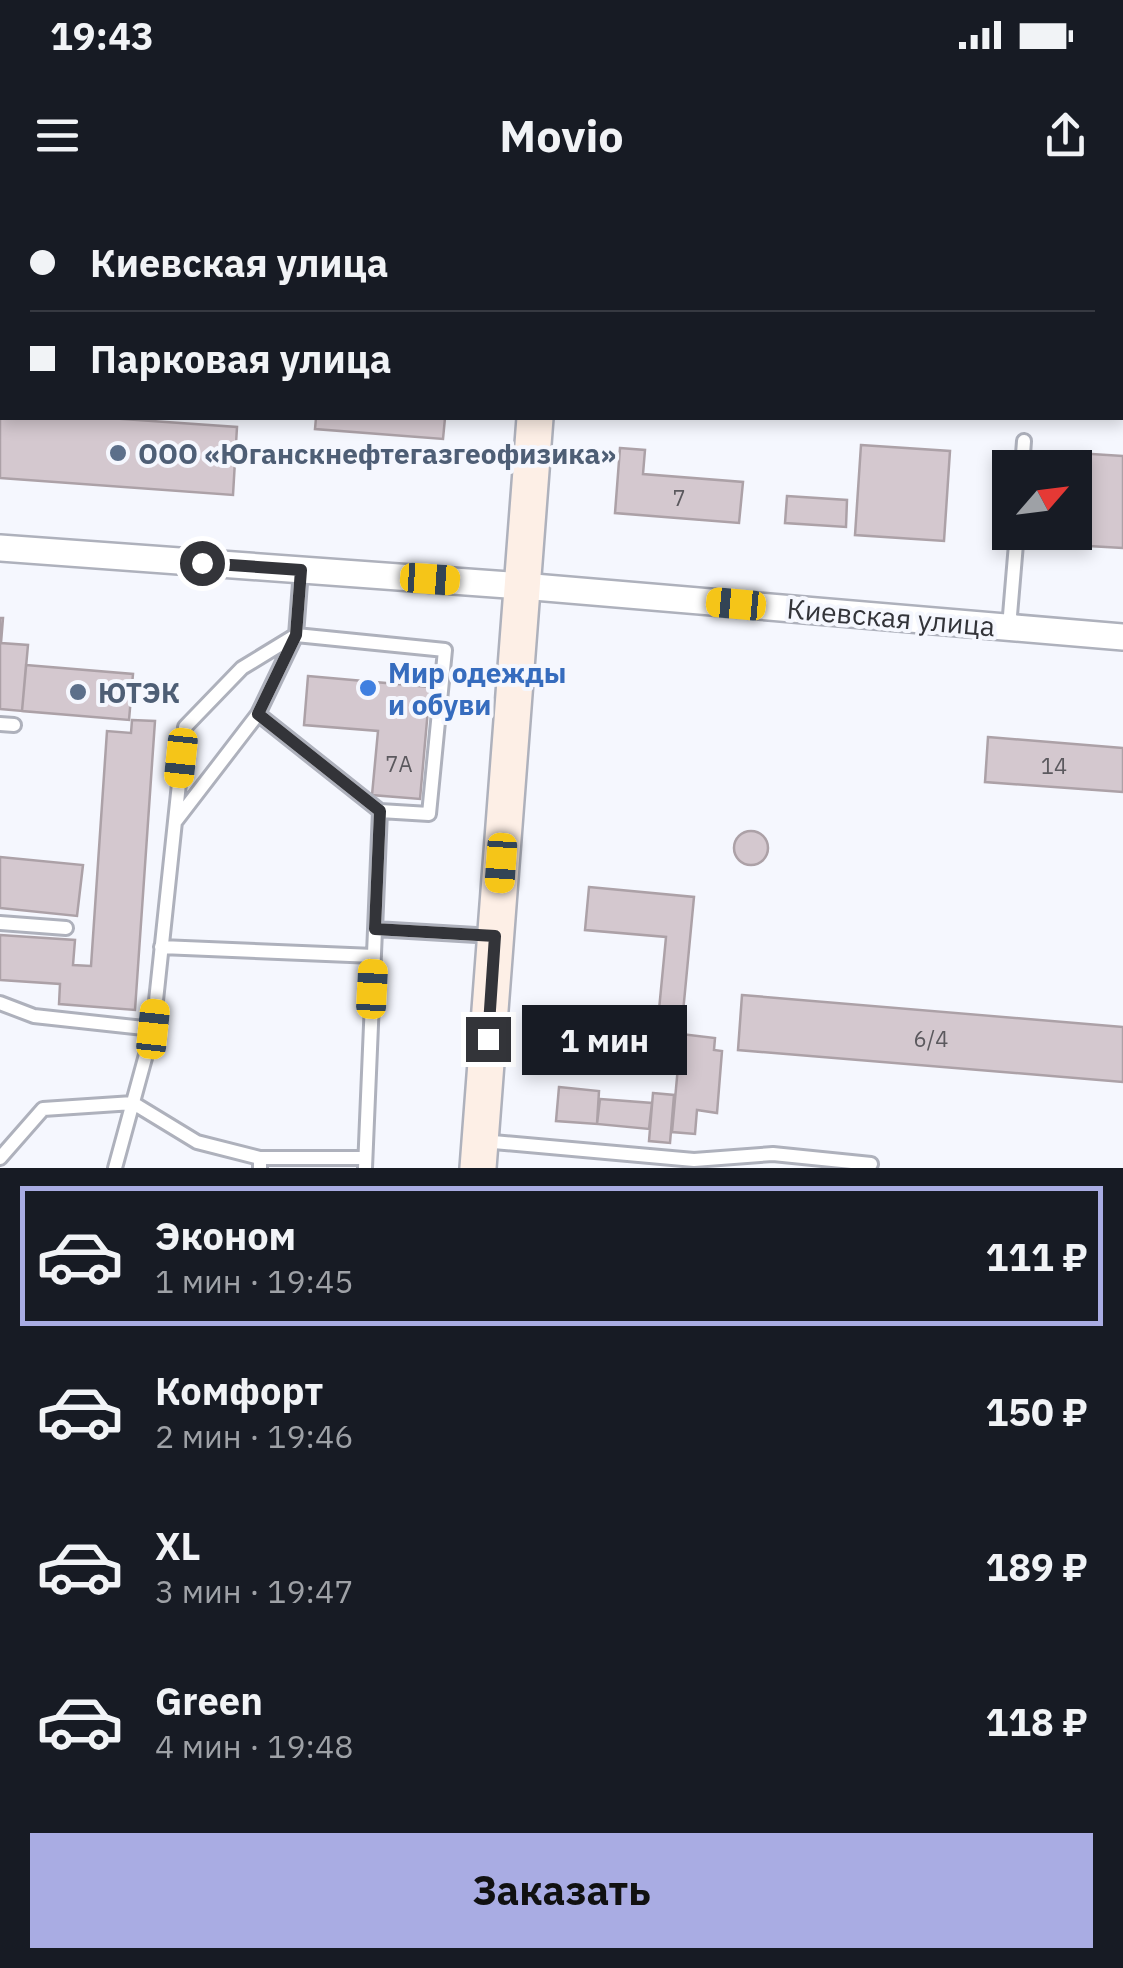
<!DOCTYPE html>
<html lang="ru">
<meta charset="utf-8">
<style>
body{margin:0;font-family:"IBM Plex Sans",sans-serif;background:#20242c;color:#f1f3f6;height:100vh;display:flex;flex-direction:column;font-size:38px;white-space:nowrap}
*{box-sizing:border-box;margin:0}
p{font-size:32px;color:#9ea1a6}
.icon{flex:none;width:55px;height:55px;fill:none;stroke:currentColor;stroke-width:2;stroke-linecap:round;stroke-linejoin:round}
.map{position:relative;height:968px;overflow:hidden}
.details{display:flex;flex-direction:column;background:#171b24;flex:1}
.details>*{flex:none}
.top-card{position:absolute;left:0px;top:0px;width:1125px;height:220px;box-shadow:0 5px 15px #0003;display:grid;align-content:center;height:220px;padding:0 30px;background:#171b24}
.needle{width:65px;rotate:62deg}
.buttons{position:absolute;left:992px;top:250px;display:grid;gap:20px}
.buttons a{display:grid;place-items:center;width:100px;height:100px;border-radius:0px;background:#171b24;box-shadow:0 5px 15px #0003;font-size:50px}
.end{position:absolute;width:45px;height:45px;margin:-22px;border:12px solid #333439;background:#fff;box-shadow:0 0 0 5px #fff}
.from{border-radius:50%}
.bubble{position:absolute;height:70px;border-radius:0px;background:#171b24;box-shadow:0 5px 15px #0003;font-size:32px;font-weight:700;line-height:70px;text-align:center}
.car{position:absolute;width:30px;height:60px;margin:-30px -15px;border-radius:12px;box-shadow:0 0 8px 2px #0007;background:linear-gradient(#f5c518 24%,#345 0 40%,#f5c518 0 76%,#345 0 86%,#f5c518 0)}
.top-card b{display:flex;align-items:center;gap:35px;height:95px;font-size:38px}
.top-card b+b{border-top:2px solid #363941}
.top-card i{width:25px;height:25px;background:#f1f3f6}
ul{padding:18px 0 0;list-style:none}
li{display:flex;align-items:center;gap:30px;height:140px;margin:0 20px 15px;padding:0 10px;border:5px solid transparent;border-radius:0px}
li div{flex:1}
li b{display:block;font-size:38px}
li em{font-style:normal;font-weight:700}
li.active{border-color:#a9ace3}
li>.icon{width:90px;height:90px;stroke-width:1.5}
.action{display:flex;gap:20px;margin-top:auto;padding:20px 30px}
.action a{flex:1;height:115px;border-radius:0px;background:#a9ace3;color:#111;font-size:40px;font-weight:700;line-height:115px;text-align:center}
.status{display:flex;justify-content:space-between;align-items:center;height:70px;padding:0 50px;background:#171b24;direction:ltr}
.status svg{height:28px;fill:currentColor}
header{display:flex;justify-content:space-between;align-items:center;height:130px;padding:0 30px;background:#171b24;font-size:45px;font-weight:700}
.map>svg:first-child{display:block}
.building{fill:#d4c8cf;stroke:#aca1a7;stroke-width:2.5}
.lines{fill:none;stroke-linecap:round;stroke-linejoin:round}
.service-casing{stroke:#aeb1bc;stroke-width:18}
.minor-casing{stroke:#aeb1bc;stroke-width:30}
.secondary-casing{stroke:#aeb1bc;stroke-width:40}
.service{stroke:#fff;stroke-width:12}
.minor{stroke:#fff;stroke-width:25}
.secondary{stroke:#fdefe6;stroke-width:35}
.route{stroke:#333439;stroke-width:12}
.service-dot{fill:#5c6f8a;stroke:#f5f7fe;stroke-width:4}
.shop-dot{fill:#3f7fe0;stroke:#f5f7fe;stroke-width:4}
.labels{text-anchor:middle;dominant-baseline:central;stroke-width:8;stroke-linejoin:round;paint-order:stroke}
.number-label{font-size:22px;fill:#5b595e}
.service-label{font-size:28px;font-weight:bold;fill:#4e5e75;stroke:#f5f7fe;text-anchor:start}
.street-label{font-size:28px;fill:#333439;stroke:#f5f7fe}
.shop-label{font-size:28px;font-weight:bold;fill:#366cbe;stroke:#f5f7fe;text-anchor:start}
</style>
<div class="status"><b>19:43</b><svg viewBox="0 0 49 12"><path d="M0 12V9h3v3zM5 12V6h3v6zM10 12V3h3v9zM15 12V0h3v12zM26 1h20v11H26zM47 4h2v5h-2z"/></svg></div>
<header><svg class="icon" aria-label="menu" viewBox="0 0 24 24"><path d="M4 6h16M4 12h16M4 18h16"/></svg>Movio<svg class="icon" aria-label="share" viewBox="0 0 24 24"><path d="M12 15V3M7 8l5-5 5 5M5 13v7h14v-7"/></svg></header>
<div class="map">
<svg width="1123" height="968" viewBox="0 0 1123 968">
<rect width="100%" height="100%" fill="#f5f7fe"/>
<path class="building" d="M 333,0 L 462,0 L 462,2 L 333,2 Z
M 0,209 L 2,209 L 2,218 L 109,218 L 237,227 L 233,295 L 0,278 Z
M 316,218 L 445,218 L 443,239 L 315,229 Z
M 861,245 L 950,251 L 944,341 L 855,335 Z
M 620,248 L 645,250 L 643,274 L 743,282 L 739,323 L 615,313 Z
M 1060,252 L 1123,256 L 1123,348 L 1054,344 L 1055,332 L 1075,332 L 1075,268 L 1059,268 Z
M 787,296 L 847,300 L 846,327 L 785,323 Z
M 0,418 L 3,418 L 1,443 L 28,445 L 22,511 L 0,509 Z
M 26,465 L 133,474 L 129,520 L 22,511 Z
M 308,476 L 430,487 L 420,599 L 372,595 L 378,531 L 304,525 Z
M 132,520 L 155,521 L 135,810 L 59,804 L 60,784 L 0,780 L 0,735 L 75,740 L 73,765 L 91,766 L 107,531 L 131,533 Z
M 988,537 L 1123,548 L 1123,592 L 985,582 Z
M734 648a17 17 0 1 1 34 0a17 17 0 1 1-34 0Z
M 0,657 L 83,665 L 77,716 L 0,708 Z
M 589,687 L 694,697 L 678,865 L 654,862 L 666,737 L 585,730 Z
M 742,795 L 1123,827 L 1123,882 L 738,850 Z
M 681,834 L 715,838 L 714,850 L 722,851 L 717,913 L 697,910 L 695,934 L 672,932 Z
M 559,887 L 599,891 L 597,924 L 556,921 Z
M 653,893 L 674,895 L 670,943 L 649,941 Z
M 600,899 L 652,903 L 649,929 L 597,924 Z"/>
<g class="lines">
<g class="service-casing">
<path id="service" d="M 33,2 L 33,0
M 300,2 L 301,0
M 0,154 L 2,154
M 1022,268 L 1024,241
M 1009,427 L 1017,332
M 258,514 L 296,435 L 301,370
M 0,524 L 14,525
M 0,723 L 66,728
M 375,729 L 493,736
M 161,747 L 374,756
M 0,803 L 34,816 L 153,829
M 482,941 L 694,960 L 773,954 L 871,964
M 0,958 L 43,909 L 133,903 L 197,942 L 260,958
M 115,968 L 153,829 L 185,527 L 242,468 L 296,435 L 445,450 L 429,614 L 380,611 L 258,514 L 175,622
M 260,968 L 260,958 L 365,958
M 365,968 L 380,611"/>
</g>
<g class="minor-casing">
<path id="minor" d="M 0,348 L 522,386 L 1123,437"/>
</g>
<g class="secondary-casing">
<path id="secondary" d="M 552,2 L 553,0
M 478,968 L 535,218"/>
</g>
<use href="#service" class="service"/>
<use href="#minor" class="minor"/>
<use href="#secondary" class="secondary"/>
</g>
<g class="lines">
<path class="route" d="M 202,363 L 301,370 L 296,435 L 258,514 L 380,611 L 375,729 L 495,736 L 488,839"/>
</g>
<g class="service-dot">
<circle cx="118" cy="253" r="10"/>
<circle cx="78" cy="492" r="10"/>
</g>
<circle class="shop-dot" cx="368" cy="488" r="10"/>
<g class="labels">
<g class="number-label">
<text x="679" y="297">7</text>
<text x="399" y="563">7А</text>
<text x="1054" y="565">14</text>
<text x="931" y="838">6/4</text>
</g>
<g class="service-label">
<text x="138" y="253">ООО «Юганскнефтегазгеофизика»</text>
<text x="98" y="492">ЮТЭК</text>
</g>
<g class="street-label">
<text transform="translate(891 417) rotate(5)">Киевская улица</text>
</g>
<g class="shop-label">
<text x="388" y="472">Мир одежды<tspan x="388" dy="32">и обуви</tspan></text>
</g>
</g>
</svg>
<div class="buttons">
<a><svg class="needle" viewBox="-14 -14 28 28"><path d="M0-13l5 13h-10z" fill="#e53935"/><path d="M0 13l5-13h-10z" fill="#9ea1a6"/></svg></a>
</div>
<i class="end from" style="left:202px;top:363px"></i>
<i class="end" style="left:488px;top:839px"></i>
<div class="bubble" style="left:522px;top:805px;width:165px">1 мин</div>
<i class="car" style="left:430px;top:379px;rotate:94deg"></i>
<i class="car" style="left:736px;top:404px;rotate:275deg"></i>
<i class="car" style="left:181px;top:558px;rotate:186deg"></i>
<i class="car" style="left:501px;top:663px;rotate:184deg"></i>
<i class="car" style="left:372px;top:789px;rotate:3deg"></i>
<i class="car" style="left:153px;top:829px;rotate:6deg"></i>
<div class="top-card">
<b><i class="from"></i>Киевская улица</b>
<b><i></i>Парковая улица</b>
</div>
</div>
<section class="details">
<ul>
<li class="active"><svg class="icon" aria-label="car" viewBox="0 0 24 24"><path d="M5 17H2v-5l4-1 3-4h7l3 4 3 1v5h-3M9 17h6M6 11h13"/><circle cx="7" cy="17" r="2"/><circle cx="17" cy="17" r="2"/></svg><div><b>Эконом</b><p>1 мин · 19:45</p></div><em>111 ₽</em></li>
<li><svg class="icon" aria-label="car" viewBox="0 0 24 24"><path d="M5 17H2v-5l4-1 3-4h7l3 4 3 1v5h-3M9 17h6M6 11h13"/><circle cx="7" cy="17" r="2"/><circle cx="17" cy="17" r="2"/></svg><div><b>Комфорт</b><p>2 мин · 19:46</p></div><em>150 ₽</em></li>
<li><svg class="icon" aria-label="car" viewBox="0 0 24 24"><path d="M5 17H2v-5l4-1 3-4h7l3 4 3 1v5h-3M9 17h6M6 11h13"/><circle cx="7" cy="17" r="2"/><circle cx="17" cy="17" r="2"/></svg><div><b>XL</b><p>3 мин · 19:47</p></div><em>189 ₽</em></li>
<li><svg class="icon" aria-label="car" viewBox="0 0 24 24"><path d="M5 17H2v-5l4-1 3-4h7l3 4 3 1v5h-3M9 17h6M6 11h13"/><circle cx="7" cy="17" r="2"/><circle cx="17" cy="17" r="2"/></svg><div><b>Green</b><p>4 мин · 19:48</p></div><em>118 ₽</em></li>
</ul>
<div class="action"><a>Заказать</a></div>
</section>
